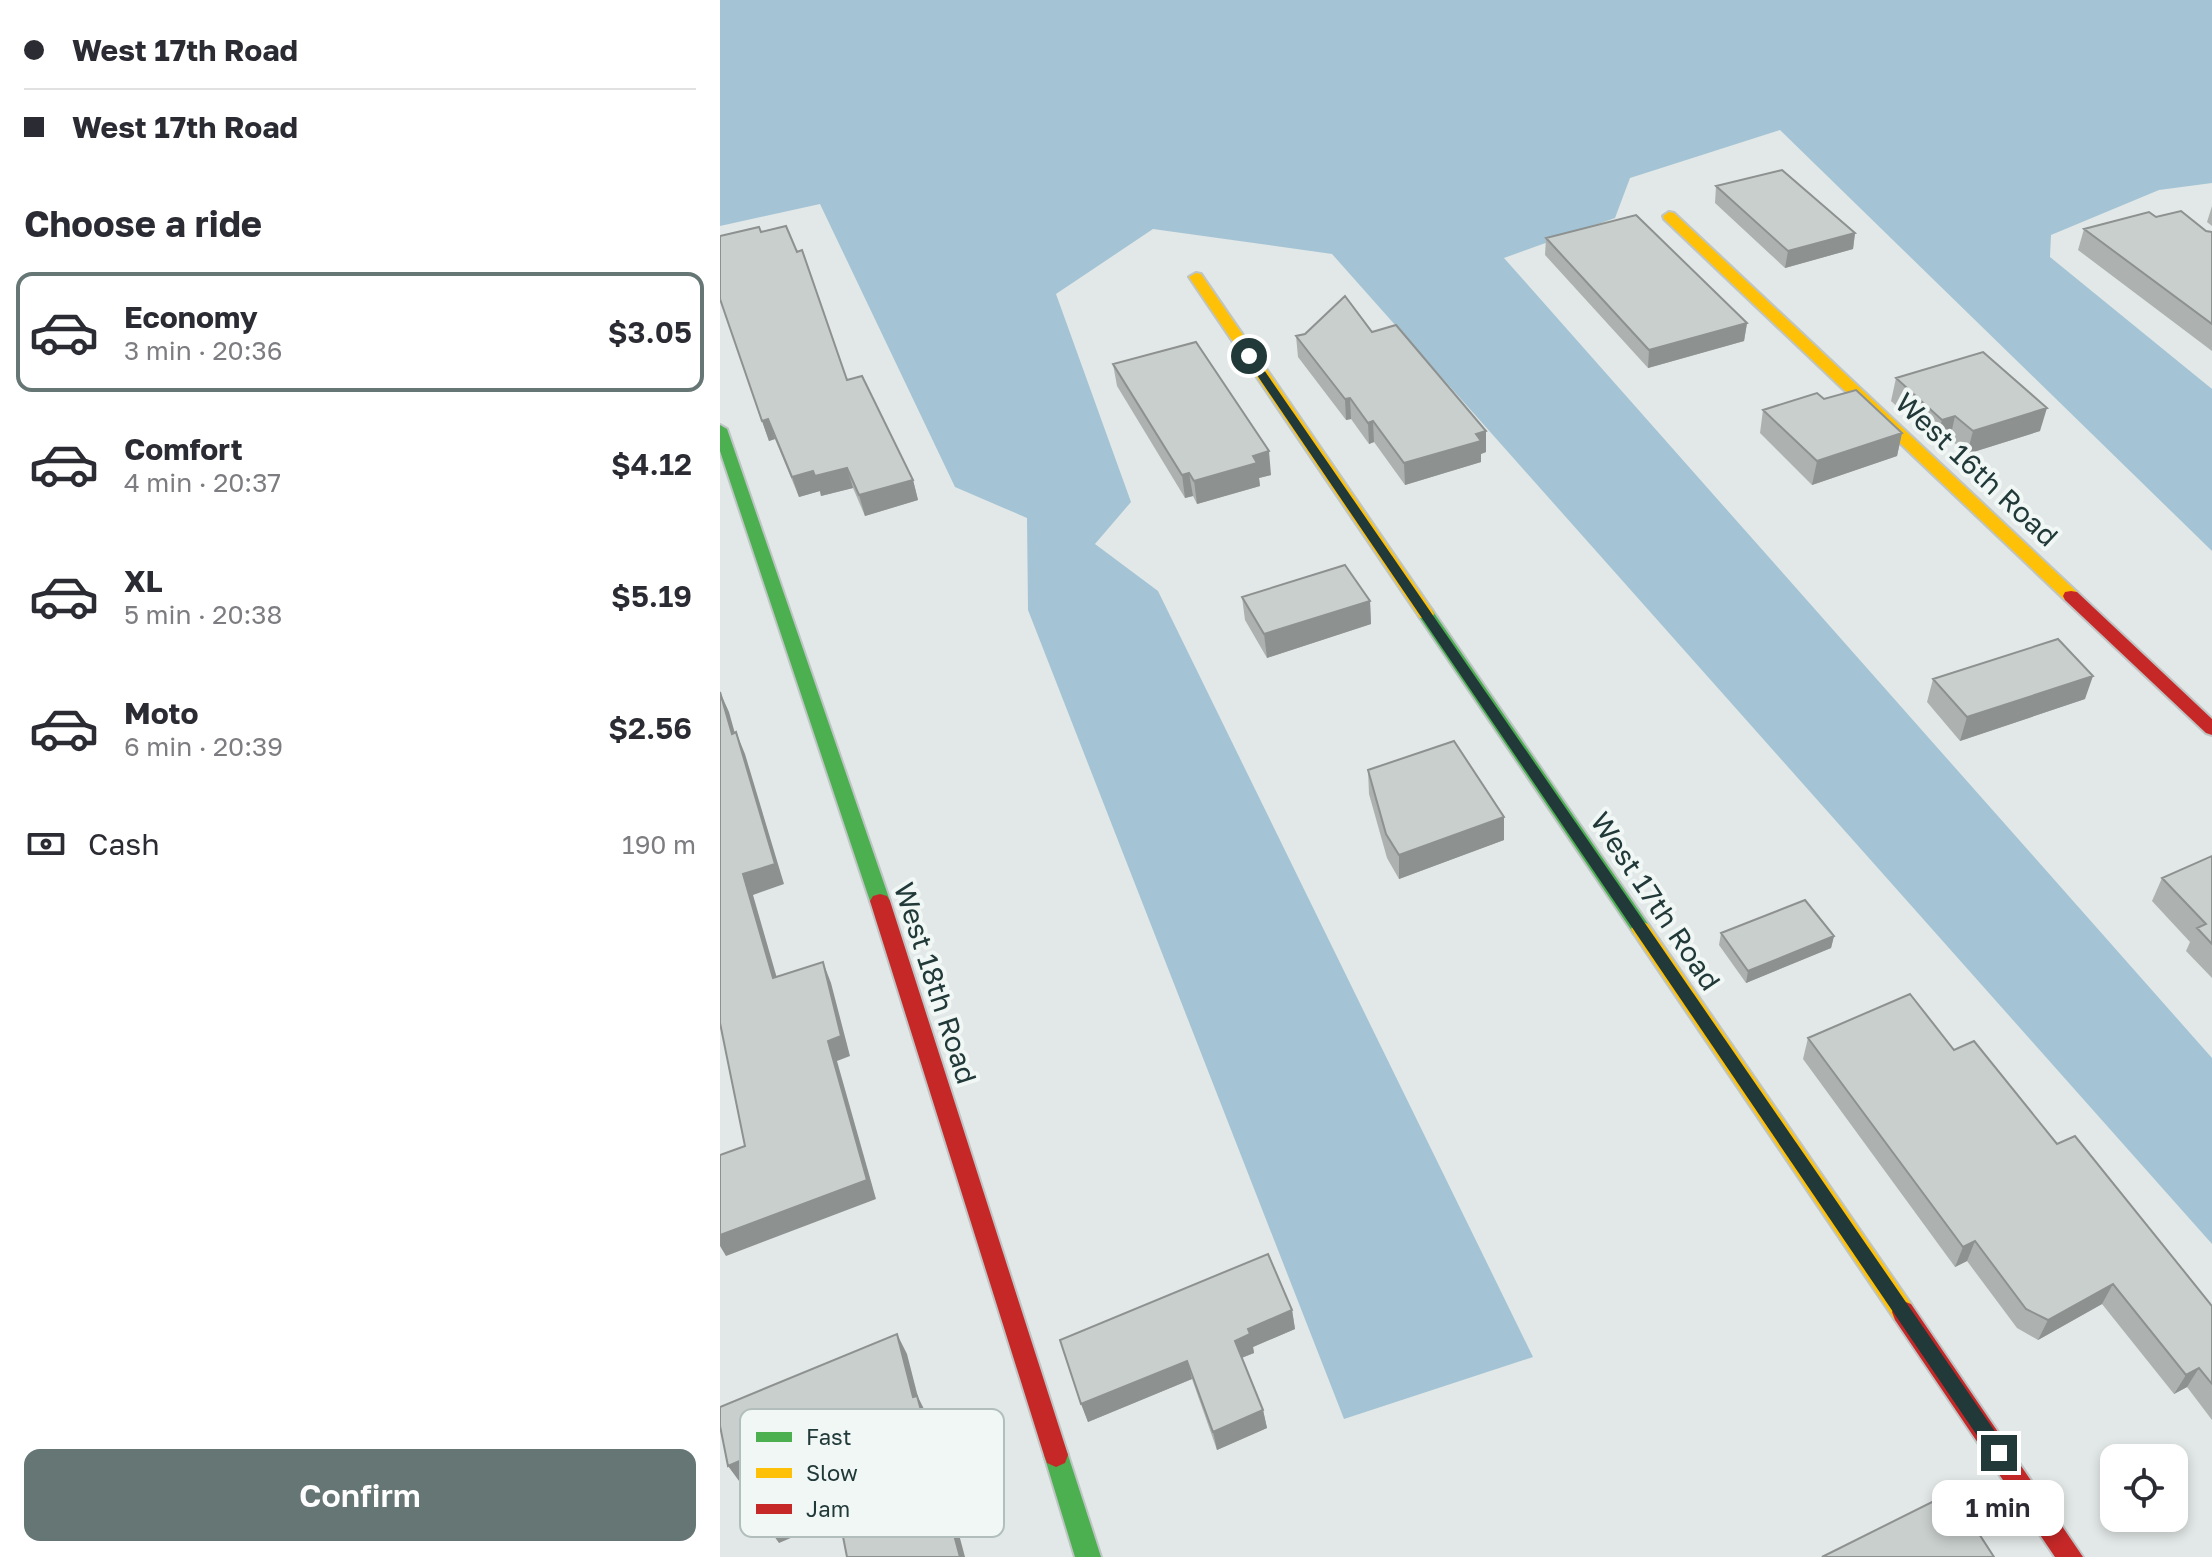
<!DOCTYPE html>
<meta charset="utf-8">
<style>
body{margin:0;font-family:"Golos Text",sans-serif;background:#f7f7f7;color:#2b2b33;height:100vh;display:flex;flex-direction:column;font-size:30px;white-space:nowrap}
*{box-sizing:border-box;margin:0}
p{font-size:26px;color:#7c7c81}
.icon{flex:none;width:44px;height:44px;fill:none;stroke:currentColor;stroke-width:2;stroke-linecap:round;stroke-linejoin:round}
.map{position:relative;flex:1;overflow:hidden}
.sheet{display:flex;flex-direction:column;background:#fff;width:720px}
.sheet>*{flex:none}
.guide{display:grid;align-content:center;height:176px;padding:0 24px;background:#fff}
.controls{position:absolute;left:1380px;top:1444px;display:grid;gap:16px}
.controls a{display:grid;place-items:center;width:88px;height:88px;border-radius:16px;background:#fff;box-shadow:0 4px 12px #0003;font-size:40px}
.end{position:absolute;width:36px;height:36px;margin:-18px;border:10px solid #213938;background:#fff;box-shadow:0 0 0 4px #fff}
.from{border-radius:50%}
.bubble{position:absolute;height:56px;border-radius:16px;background:#fff;box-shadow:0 4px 12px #0003;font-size:26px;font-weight:600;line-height:56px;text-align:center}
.guide b{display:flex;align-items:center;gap:28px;height:76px;font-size:30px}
.guide b+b{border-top:2px solid #e1e1e2}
.guide i{width:20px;height:20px;background:#2b2b33}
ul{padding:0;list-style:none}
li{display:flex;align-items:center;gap:24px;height:120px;margin:0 16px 12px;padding:0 8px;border:4px solid transparent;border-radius:16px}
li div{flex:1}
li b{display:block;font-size:30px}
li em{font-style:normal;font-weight:600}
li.active{border-color:#657675}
li>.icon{width:72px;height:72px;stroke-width:1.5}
h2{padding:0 24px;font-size:36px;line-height:96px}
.pay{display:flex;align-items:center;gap:20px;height:88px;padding:0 24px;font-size:30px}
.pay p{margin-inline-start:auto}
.primary-button{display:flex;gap:16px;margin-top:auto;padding:16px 24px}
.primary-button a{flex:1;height:92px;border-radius:16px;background:#657675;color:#fff;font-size:32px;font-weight:600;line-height:92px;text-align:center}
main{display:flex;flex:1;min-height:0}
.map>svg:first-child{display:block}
.water{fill:#a4c4d5}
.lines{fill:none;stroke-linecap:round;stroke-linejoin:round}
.fast-casing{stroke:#bec5c4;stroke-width:4}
.slow-casing{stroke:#bec5c4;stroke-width:4}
.jam-casing{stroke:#bec5c4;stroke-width:4}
.fast{fill:#4caf50;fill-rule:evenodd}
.slow{fill:#ffc107;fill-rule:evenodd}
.jam{fill:#c62828;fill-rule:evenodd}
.wall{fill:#adb2b0}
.shaded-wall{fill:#8d9190}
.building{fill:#c9cfcd;stroke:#8d9190;stroke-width:2}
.route{fill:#213938}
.labels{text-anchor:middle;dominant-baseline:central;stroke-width:8;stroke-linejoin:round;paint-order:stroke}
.street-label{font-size:28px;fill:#213938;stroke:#f0f7f5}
.key{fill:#f0f7f5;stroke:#b2bebc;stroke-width:2}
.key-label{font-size:22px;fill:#213938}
</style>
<main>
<section class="sheet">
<div class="guide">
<b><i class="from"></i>West 17th Road</b>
<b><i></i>West 17th Road</b>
</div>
<h2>Choose a ride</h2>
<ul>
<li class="active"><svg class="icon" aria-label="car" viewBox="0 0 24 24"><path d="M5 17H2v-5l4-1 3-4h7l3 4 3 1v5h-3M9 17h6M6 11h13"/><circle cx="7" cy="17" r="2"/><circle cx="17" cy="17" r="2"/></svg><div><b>Economy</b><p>3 min · 20:36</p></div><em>$3.05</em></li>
<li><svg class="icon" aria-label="car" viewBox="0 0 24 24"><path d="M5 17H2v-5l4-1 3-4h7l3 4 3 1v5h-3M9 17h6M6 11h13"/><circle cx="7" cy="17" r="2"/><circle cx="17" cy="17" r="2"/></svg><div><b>Comfort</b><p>4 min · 20:37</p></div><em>$4.12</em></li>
<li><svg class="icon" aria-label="car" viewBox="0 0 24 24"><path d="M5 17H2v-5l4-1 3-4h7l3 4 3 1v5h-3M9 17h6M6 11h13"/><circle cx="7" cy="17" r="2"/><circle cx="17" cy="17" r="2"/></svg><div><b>XL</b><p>5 min · 20:38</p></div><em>$5.19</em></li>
<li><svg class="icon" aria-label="car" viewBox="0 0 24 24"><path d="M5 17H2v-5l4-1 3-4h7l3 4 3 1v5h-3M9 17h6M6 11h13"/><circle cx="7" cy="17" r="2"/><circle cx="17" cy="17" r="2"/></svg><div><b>Moto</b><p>6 min · 20:39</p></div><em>$2.56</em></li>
</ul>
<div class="pay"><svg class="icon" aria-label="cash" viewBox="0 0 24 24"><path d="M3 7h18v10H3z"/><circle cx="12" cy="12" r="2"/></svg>Cash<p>190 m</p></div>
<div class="primary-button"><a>Confirm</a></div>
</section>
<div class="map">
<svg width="1492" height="1557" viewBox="0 0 1492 1557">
<rect width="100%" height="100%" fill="#e2e8e7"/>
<path class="water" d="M 0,0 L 1492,0 L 1492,183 L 1439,190 L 1331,235 L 1330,257 L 1492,389 L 1492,551 L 1060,130 L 910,178 L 895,218 L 784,258 L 1492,1058 L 1492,1244 L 612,254 L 433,229 L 336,294 L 411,502 L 375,544 L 438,591 L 813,1357 L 624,1419 L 308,610 L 307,518 L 235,487 L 100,204 L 0,226 Z"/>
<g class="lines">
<g class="fast-casing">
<path id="fast" d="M 0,425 L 7,429 L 170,901 L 167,906 L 153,906 L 150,901 L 0,451 Z
M 706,608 L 712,610 L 928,924 L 931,929 L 928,934 L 914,934 L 700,618 L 698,614 L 700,610 Z
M 336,1443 L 345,1447 L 348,1455 L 381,1557 L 355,1557 L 324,1455 L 327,1447 Z"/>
</g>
<g class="slow-casing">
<path id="slow" d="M 949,212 L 954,213 L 1357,592 L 1359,596 L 1357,600 L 1345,600 L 944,219 L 943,216 Z
M 476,273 L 481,274 L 712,610 L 714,614 L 712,618 L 700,618 L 469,277 Z
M 921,921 L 928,924 L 1191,1304 L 1194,1312 L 1191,1320 L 1183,1323 L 1175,1320 L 914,934 L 911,929 L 914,924 Z"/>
</g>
<g class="jam-casing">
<path id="jam" d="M 1351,591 L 1357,592 L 1492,719 L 1492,735 L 1486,733 L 1345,600 L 1343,596 L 1345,592 Z
M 160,894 L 167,896 L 170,901 L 348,1455 L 345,1463 L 336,1467 L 327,1463 L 324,1455 L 150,901 L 153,896 Z
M 1183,1301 L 1191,1304 L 1363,1557 L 1335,1557 L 1175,1320 L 1172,1312 L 1175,1304 Z"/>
</g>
<use href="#fast" class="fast"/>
<use href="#slow" class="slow"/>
<use href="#jam" class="jam"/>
</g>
<path class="wall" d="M 996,186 L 1135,233 L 1133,249 L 1065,268 L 995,203 Z
M 1492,206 L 1492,226 L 1487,222 Z
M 1364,229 L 1486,231 L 1492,232 L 1492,351 L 1358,250 Z
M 826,238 L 1027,323 L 1024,341 L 928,368 L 825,255 Z
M 0,299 L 127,380 L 193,480 L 198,500 L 145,516 L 133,488 L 101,496 L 100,491 L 79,497 L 55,439 L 49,441 Z
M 652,332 L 766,431 L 766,452 L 761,454 L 761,462 L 685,485 L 654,442 L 649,444 L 631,419 L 626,420 L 578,357 L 576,336 L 585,334 Z
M 393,364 L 551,475 L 539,478 L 540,486 L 477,504 L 473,496 L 465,498 L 397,386 Z
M 1176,378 L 1320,431 L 1247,454 L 1230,439 L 1216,443 L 1171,401 Z
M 1104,399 L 1182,433 L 1177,456 L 1092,485 L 1040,433 L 1043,410 Z
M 522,597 L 650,601 L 651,624 L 547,658 L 525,620 Z
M 1213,679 L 1365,699 L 1240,741 L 1207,702 Z
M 648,770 L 784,817 L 784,840 L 679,879 L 667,858 L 649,794 Z
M 1492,856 L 1492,978 L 1466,951 L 1470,942 L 1432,901 L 1442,878 Z
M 1001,933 L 1114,936 L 1111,948 L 1026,983 L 999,945 Z
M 1088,1038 L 1234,1050 L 1337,1144 L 1492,1306 L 1492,1420 L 1467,1387 L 1454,1394 L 1382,1304 L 1318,1340 L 1297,1328 L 1247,1261 L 1235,1267 L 1083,1059 Z
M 572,1310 L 575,1329 L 533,1347 L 534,1353 L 522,1358 L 543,1410 L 547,1428 L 497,1450 L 472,1379 L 368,1422 L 340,1340 Z"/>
<path class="shaded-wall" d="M 1135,233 L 1133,249 L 1065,268 L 1068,251 Z
M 1027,323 L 1024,341 L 928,368 L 929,350 Z
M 630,398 L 631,419 L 626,420 L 625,399 Z
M 1327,408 L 1320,431 L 1247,454 L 1253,431 Z
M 1235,416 L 1230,439 L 1216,443 L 1222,420 Z
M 48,419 L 55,439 L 49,441 L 42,421 Z
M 653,421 L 654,442 L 649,444 L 648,423 Z
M 766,431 L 766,452 L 761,454 L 761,462 L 685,485 L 684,463 L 756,434 Z
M 1182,433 L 1177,456 L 1092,485 L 1097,461 Z
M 549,451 L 551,475 L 539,478 L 540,486 L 477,504 L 474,481 L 533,456 Z
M 127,468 L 133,488 L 101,496 L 100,491 L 79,497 L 72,477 L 93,471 Z
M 469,473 L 473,496 L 465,498 L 462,475 Z
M 193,480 L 198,500 L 145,516 L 139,495 Z
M 650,601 L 651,624 L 547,658 L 544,634 Z
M 1373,676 L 1365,699 L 1240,741 L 1247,717 Z
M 0,692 L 9,712 L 21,755 L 12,734 Z
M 16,732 L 25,754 L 64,884 L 33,895 L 63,999 L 53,978 L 23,874 Z
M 784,817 L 784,840 L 679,879 L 679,855 Z
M 1114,936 L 1111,948 L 1026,983 L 1028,971 Z
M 103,962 L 111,983 L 130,1056 L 117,1061 L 156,1199 L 6,1256 L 0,1246 L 0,1235 L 108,1041 Z
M 1255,1241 L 1247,1261 L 1235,1267 L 1243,1247 Z
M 1393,1284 L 1382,1304 L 1318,1340 L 1328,1320 Z
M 572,1310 L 575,1329 L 533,1347 L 534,1353 L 518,1359 L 515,1341 L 528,1329 Z
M 177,1334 L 187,1354 L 198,1397 L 207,1415 L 218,1454 L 208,1435 L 193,1397 Z
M 467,1361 L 472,1379 L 368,1422 L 361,1404 Z
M 1479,1368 L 1467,1387 L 1454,1394 L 1466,1375 Z
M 543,1410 L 547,1428 L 497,1450 L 493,1432 Z
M 220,1429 L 229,1449 L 249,1521 L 237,1527 L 245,1557 L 240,1557 L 227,1509 Z
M 29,1457 L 42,1476 L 22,1485 L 8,1466 Z
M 115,1496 L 127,1514 L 59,1543 L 46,1525 Z"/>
<path class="building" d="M 1062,170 L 1135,233 L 1068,251 L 996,186 Z
M 1461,211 L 1486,231 L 1492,232 L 1492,324 L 1364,229 L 1429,212 L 1436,217 Z
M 916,215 L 1027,323 L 929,350 L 826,238 Z
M 66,226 L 77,252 L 82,250 L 127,380 L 142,376 L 193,480 L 139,495 L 127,468 L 95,476 L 93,471 L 72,477 L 48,419 L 42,421 L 0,299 L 0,236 L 39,227 L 41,232 Z
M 625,296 L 652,332 L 676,325 L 766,431 L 756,434 L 761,441 L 684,463 L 653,421 L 648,423 L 630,398 L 625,399 L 576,336 L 585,334 Z
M 476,342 L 549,451 L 533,456 L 537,463 L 474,481 L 469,473 L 462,475 L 393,364 Z
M 1263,352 L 1327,408 L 1253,431 L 1235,416 L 1222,420 L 1176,378 Z
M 1136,390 L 1182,433 L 1097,461 L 1043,410 L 1097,393 L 1104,399 Z
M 625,565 L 650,601 L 544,634 L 522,597 Z
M 1338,639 L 1373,676 L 1247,717 L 1213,679 Z
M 0,692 L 12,734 L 16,732 L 55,864 L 23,874 L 53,978 L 103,962 L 121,1036 L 108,1041 L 147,1180 L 0,1235 L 0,1155 L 25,1146 L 0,1023 Z
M 734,741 L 784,817 L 679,855 L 666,834 L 648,770 Z
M 1492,856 L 1492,944 L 1477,928 L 1486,924 L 1442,878 Z
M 1085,900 L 1114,936 L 1028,971 L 1001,933 Z
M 1190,994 L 1234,1050 L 1254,1041 L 1337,1144 L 1355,1136 L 1492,1306 L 1492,1384 L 1479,1368 L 1466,1375 L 1393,1284 L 1328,1320 L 1306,1309 L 1255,1241 L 1243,1247 L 1088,1038 Z
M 548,1254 L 572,1310 L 528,1329 L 530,1334 L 515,1341 L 543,1410 L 493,1432 L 467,1361 L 361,1404 L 340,1340 Z
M 177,1334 L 193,1397 L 197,1396 L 208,1435 L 220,1429 L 239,1502 L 227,1509 L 240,1557 L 127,1557 L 115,1496 L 46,1525 L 29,1457 L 8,1466 L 0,1426 L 0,1407 Z
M 1232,1492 L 1274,1557 L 1102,1557 Z"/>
<path class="route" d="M 529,353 L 533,354 L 1285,1446 L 1288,1453 L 1285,1459 L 1279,1461 L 1273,1459 L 524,356 Z"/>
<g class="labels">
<g class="street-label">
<text transform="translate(1257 469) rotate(43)">West 16th Road</text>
<text transform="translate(936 901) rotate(56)">West 17th Road</text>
<text transform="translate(216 983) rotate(72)">West 18th Road</text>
</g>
</g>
<rect x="20" y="1409" width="264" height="128" rx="12" class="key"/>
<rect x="36" y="1432" width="36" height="10" fill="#4caf50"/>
<rect x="36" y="1468" width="36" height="10" fill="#ffc107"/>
<rect x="36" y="1504" width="36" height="10" fill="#c62828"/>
<g class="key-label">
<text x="86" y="1445">Fast</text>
<text x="86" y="1481">Slow</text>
<text x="86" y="1517">Jam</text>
</g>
</svg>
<div class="controls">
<a><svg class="icon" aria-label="locate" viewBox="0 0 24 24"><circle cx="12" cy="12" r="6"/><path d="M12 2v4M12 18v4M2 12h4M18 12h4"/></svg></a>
</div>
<i class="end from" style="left:529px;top:356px"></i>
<i class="end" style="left:1279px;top:1453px"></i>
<div class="bubble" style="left:1212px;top:1480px;width:132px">1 min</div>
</div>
</main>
